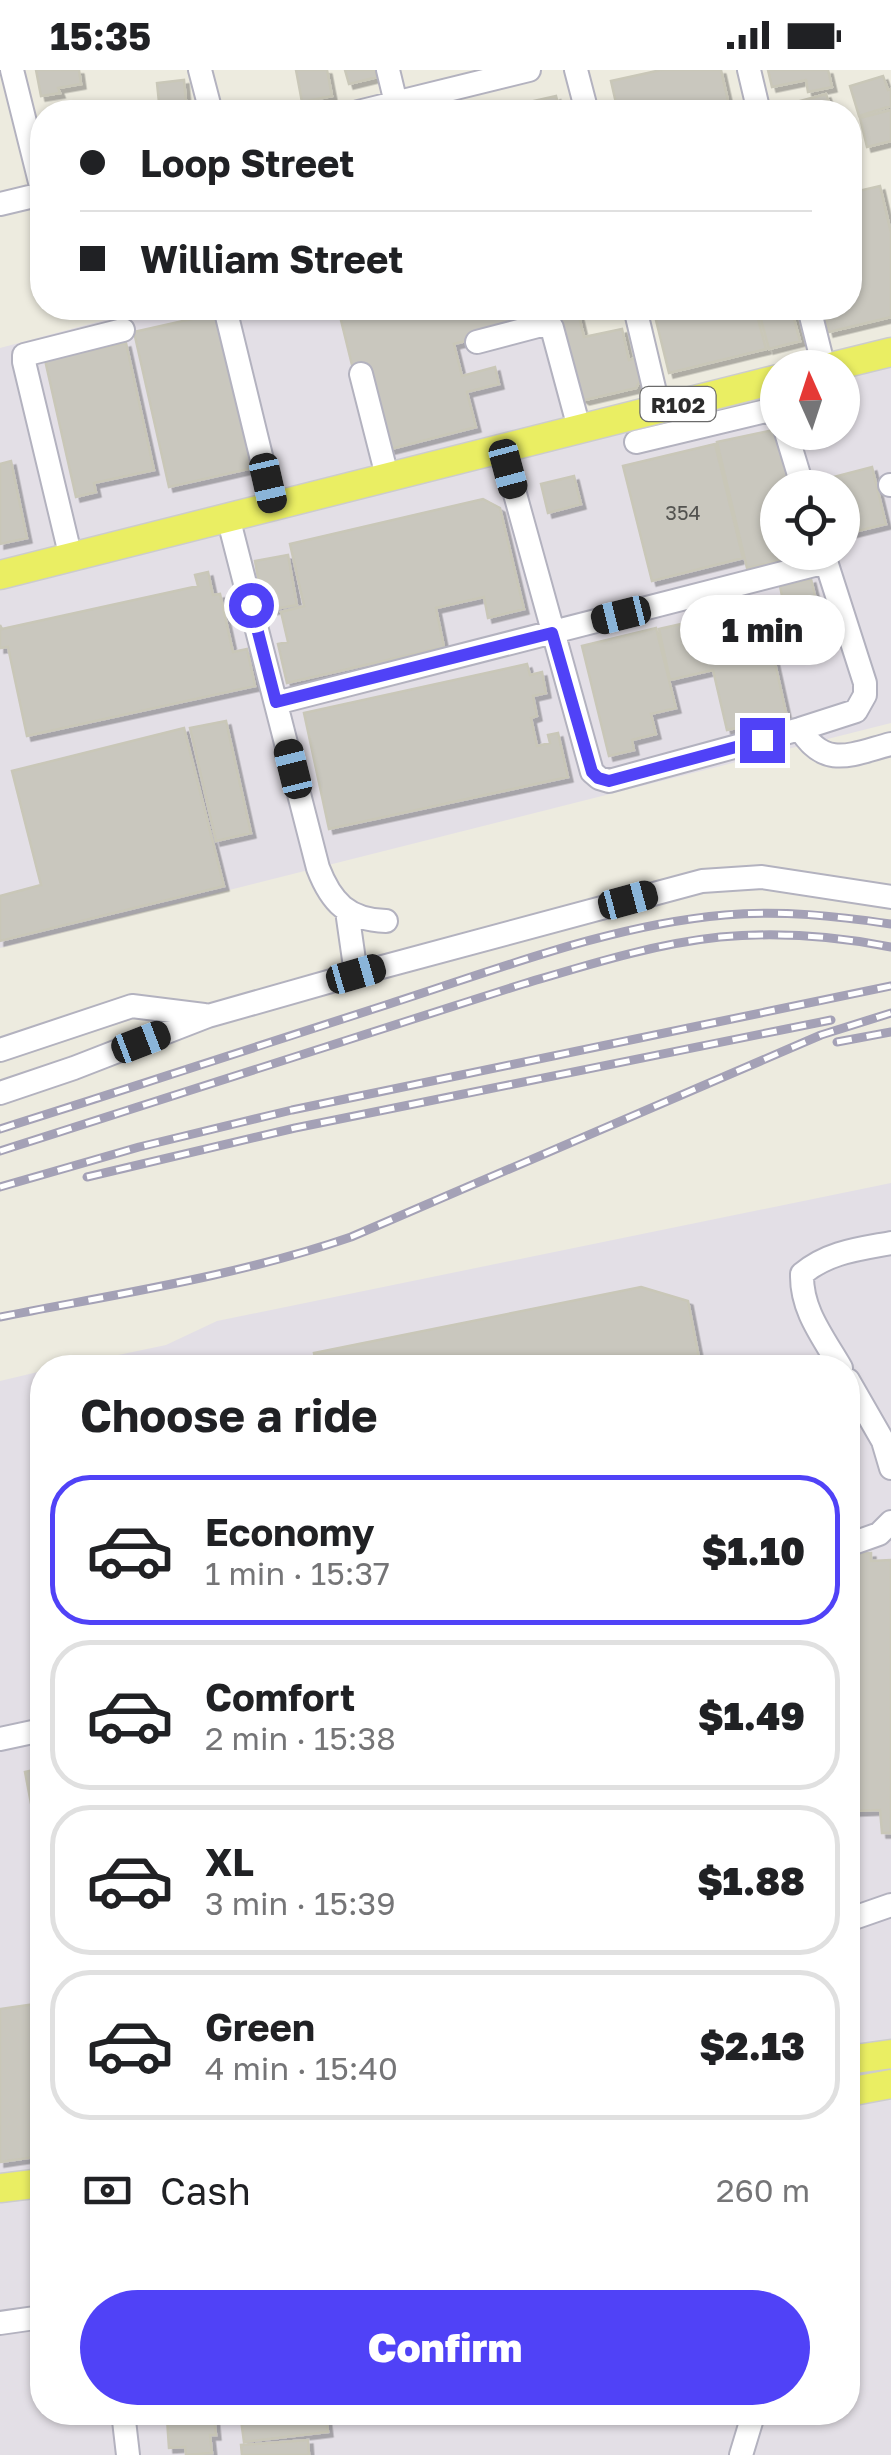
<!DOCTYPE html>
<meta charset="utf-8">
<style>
body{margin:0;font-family:"Golos Text",sans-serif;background:#f2f2f2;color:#202124;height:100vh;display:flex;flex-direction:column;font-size:38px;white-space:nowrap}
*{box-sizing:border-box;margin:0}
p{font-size:32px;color:#757577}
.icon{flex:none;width:55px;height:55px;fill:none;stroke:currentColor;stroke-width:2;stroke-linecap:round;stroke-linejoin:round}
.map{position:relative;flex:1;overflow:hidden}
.side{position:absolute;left:30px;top:1285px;width:830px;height:1070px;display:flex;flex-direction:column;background:#fff;border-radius:40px;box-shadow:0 2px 8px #0004}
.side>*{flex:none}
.top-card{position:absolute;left:30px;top:30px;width:832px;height:220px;border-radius:40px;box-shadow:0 2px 8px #0004;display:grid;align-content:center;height:220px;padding:0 50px;background:#fff}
.needle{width:65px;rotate:357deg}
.buttons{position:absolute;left:760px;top:280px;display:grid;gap:20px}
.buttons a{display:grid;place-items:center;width:100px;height:100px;border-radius:50%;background:#fff;box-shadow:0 2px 8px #0004;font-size:50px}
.end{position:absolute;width:45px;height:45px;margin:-22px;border:12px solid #5042f7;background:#fff;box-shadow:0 0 0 5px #fff}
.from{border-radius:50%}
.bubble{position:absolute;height:70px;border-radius:35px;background:#fff;box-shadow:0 2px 8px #0004;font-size:32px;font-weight:800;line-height:70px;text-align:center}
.car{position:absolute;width:30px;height:60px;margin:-30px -15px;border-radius:12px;box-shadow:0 0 8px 2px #0007;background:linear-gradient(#222 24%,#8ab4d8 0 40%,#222 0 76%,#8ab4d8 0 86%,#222 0)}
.top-card b{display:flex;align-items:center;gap:35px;height:95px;font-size:38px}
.top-card b+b{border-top:2px solid #e0e0e0}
.top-card i{width:25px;height:25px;background:#202124}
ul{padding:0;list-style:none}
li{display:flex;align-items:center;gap:30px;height:150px;margin:0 20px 15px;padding:0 30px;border:5px solid #e0e0e0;border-radius:40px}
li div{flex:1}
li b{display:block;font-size:38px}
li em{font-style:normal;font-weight:800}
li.current{border-color:#5042f7}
li>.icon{width:90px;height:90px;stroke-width:1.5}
h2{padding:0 50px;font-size:45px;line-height:120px}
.pay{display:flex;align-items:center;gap:25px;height:110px;padding:0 50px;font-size:38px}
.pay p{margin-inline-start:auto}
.primary-button{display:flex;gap:20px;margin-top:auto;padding:20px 50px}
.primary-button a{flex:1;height:115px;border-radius:60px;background:#5042f7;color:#fff;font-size:40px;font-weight:800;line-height:115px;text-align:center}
.status{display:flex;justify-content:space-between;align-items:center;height:70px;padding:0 50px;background:#fff;direction:ltr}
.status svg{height:28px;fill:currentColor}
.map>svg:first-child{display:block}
.industrial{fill:#e3dfe6;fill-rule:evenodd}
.building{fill:#c9c7be;stroke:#c9c7b8;stroke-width:2.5;filter:url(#shadow)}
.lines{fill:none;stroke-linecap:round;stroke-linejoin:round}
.minor-casing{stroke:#b3b2bf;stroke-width:26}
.major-casing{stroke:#ccc;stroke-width:31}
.minor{stroke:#fff;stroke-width:22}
.major{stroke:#eaee63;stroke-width:28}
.rail-casing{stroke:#a4a1b6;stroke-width:9}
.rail{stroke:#fff;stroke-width:5;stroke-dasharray:15;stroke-linecap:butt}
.route{stroke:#5042f7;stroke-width:12}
.labels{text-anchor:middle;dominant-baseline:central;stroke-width:8;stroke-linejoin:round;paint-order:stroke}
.number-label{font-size:20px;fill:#535350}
.shield{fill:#fff;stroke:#6b6b6b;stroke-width:2.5}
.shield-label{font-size:22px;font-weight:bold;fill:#2c2c2c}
</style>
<div class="status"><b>15:35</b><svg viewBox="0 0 49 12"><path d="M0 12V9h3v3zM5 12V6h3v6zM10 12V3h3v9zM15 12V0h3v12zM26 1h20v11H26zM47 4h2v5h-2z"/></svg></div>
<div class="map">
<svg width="891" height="2385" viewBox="0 0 891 2385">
<defs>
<filter id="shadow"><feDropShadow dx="4.5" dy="4.5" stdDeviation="0" flood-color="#0004"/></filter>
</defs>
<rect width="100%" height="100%" fill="#edebdf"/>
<path class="industrial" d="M 150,238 L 552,238 L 579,358 L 777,309 L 778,362 L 842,362 L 842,298 L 891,282 L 891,653 L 0,878 L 0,278 ZM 778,418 L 842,418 L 842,482 L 778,482 Z
M 891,1113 L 891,2385 L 0,2385 L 0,1311 L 42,1301 L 42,2342 L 848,2342 L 848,1298 L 61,1297 L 166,1275 L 217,1251 Z"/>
<path class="building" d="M 36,0 L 79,0 L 81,14 L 58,18 L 60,23 L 41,26 Z
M 296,0 L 327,0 L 332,26 L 302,32 Z
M 345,0 L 375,0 L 377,7 L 349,14 Z
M 661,0 L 721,0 L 730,40 L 718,42 L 689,42 L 689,39 L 674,42 L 618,42 L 611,11 Z
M 768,0 L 828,0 L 832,17 L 808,22 L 806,10 L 772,17 Z
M 883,6 L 888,20 L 891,19 L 891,36 L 859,46 L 850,16 Z
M 184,10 L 187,42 L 160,42 L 157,13 Z
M 826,24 L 832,42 L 779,42 L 778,37 Z
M 556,26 L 560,42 L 527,42 L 525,33 Z
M 891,40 L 891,71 L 867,77 L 860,48 Z
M 880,116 L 891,163 L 891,247 L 829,262 L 823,238 L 850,238 L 850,123 Z
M 338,238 L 542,238 L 545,251 L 454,274 L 462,306 L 495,297 L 499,314 L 467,322 L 476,357 L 391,379 L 369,295 L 353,299 Z
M 560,238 L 577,238 L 584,267 L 622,259 L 629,290 L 636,288 L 642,307 L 636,318 L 585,330 L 574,322 L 553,239 Z
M 653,238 L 755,238 L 766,279 L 669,303 Z
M 758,238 L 791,238 L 800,271 L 769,279 Z
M 223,242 L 257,397 L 169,417 L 134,262 Z
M 126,273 L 154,400 L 94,413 L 96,422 L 76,427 L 45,290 Z
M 778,359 L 793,418 L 778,418 L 778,482 L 809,484 L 747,498 L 717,372 Z
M 715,374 L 743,488 L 652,511 L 623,396 Z
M 11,391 L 27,468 L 0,474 L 0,394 Z
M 872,397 L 886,454 L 842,465 L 842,418 L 812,418 L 811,413 Z
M 574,406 L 581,434 L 548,443 L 541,414 Z
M 483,429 L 500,438 L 524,539 L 488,548 L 484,527 L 436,538 L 444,577 L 287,613 L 278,574 L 288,572 L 281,542 L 304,536 L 290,474 Z
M 288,485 L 297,535 L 264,541 L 255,491 Z
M 208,502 L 213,525 L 220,524 L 233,582 L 247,579 L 255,616 L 27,666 L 8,577 L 0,578 L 0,555 L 2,559 L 198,516 L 195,505 Z
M 811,509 L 826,572 L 773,584 L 787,647 L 727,660 L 713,600 L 670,610 L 659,559 L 783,531 L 780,516 Z
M 656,558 L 676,638 L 651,644 L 656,664 L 632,670 L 634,680 L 609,686 L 582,576 Z
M 527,594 L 530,605 L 542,602 L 546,623 L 533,626 L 537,646 L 531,648 L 537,676 L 550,673 L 548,665 L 558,663 L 568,707 L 329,759 L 304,643 Z
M 226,651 L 251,763 L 216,771 L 190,658 Z
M 184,658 L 224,816 L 0,871 L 0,826 L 41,815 L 12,701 Z
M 641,1217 L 688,1231 L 701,1298 L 317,1298 L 314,1283 Z
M 871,1483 L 871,1491 L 891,1490 L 891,1763 L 882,1763 L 880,1740 L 856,1741 L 848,1618 L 848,1484 Z
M 42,1698 L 42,1791 L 25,1702 Z
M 42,1933 L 42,2086 L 0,2092 L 0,1939 Z
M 240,2342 L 343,2342 L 343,2344 L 326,2346 L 328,2362 L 244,2372 Z
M 214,2345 L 216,2365 L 210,2365 L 212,2383 L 186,2385 L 185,2377 L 169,2378 L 167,2349 Z
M 308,2370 L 309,2385 L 242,2385 L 241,2375 Z"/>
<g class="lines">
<g class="minor-casing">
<path id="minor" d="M 12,0 L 42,120
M 200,0 L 211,42
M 388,0 L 396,33
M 576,0 L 587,42
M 749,0 L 759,42
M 358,42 L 529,0
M 0,134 L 42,124
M 225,238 L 273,435
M 635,238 L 659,339
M 809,238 L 824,298
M 477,272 L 549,253 L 552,258 L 579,358
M 361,304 L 387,406
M 786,362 L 803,418
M 636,372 L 766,341 L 778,344
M 502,377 L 592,702 L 599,708 L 609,711 L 800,659 L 856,641 L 865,625 L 865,613 L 823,482
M 890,415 L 891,415
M 228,447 L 318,798 C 331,832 348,850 386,851
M 71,488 L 24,292 L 24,285 L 123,260
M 276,633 L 826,492
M 800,659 C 825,700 852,684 891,674
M 347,841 L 356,904 L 702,811 L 762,807 L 891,827
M 0,980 L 132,936 L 204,945
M 0,1023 L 74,998 L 208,946 L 356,904
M 841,1298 C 823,1267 801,1240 802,1204 C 828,1182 859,1179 891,1173
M 848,1310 L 883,1371 L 891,1398
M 848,1475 L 879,1464 L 891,1452
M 0,1669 L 42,1660
M 848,1850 L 891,1835
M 0,2253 L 42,2247
M 123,2342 L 128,2385
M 741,2385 L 754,2342"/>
</g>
<g class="major-casing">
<path id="major" d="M 826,298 L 891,282
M 0,505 L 778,309
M 848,1990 L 891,1984
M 848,2022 L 891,2014
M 0,2118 L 42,2113"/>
</g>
<use href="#minor" class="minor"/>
<use href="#major" class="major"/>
<g class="rail-casing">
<path id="rail" d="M 837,972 L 891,962
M 0,1059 C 130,1018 260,976 389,934 C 499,899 610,855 725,845 C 781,840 836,846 891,854
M 0,1081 L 523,914 C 587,895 653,874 720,867 C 777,862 835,866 891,877
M 87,1107 L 295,1058 L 831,950
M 0,1117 L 139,1077 L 292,1040 L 891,916
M 0,1247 C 117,1224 238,1206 351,1167 L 821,965 L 891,943"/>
</g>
<use href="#rail" class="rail"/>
</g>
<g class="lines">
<path class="route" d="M 251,535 L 276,632 L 552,563 L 592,702 L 598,708 L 609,711 L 762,670"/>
</g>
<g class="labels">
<g class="number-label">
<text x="683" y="442">354</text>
</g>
<rect class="shield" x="640.5" y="317" width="75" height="34" rx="8"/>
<g class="shield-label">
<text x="678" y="334">R102</text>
</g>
</g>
</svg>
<div class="buttons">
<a><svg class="needle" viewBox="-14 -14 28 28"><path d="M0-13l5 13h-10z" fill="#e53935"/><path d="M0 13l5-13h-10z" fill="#757577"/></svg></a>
<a><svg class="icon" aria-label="locate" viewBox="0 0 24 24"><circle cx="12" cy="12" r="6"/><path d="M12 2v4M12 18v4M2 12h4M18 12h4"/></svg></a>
</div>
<i class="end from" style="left:251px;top:535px"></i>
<i class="end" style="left:762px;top:670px"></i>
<div class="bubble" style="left:680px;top:525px;width:165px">1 min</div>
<i class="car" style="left:508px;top:399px;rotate:165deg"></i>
<i class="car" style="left:268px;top:413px;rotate:167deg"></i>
<i class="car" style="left:621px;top:545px;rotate:256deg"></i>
<i class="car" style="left:293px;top:699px;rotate:346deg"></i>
<i class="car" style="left:628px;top:830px;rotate:75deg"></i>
<i class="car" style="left:356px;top:904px;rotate:74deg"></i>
<i class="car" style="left:141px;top:972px;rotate:69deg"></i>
<div class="top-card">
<b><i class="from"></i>Loop Street</b>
<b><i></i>William Street</b>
</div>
<section class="side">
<h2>Choose a ride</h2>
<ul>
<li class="current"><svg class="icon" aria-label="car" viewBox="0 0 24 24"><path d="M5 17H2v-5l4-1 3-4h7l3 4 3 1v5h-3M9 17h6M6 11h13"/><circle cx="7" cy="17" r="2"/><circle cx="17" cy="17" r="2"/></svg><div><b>Economy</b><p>1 min · 15:37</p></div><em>$1.10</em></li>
<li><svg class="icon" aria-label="car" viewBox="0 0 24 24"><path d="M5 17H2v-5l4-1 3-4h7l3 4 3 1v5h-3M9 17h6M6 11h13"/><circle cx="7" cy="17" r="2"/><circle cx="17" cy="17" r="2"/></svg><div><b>Comfort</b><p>2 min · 15:38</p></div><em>$1.49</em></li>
<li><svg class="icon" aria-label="car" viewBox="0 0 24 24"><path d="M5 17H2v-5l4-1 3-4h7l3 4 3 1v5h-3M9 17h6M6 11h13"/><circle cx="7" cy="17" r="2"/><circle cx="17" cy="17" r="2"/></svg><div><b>XL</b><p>3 min · 15:39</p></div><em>$1.88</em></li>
<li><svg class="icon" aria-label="car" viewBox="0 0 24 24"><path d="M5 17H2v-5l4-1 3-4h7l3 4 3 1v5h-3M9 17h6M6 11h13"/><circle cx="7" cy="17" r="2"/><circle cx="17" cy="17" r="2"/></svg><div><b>Green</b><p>4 min · 15:40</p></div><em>$2.13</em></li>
</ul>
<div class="pay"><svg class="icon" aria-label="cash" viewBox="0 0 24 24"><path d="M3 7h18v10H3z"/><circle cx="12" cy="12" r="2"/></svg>Cash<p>260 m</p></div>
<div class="primary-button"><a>Confirm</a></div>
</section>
</div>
